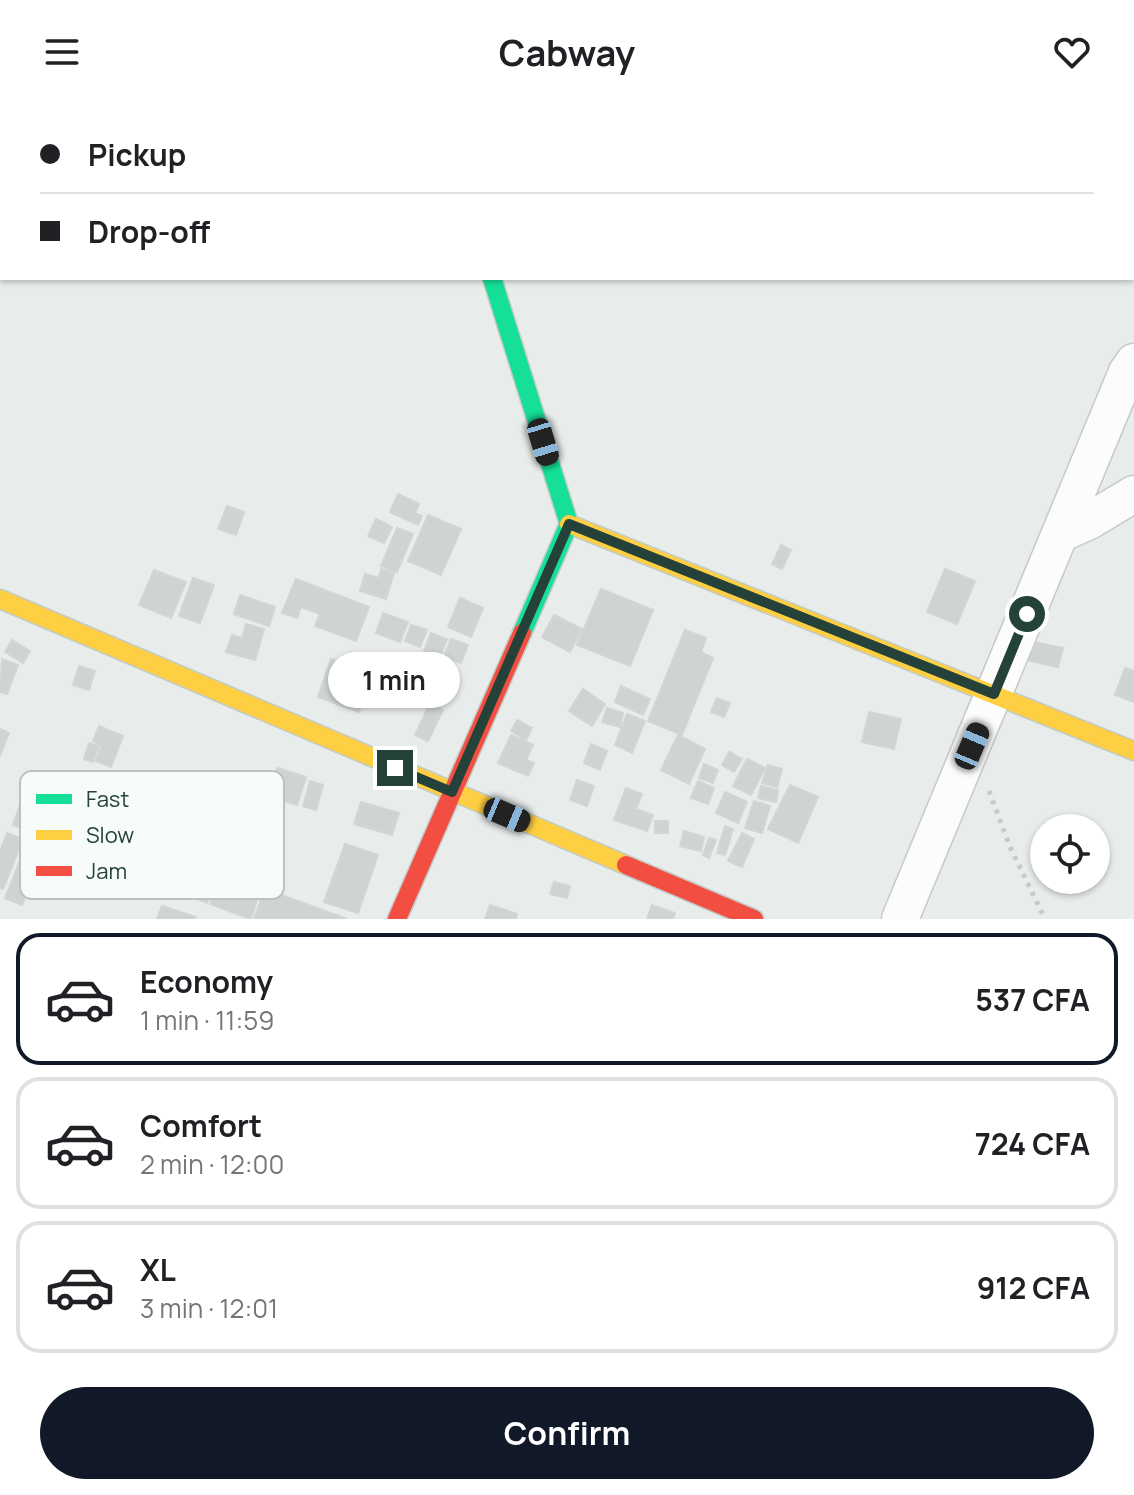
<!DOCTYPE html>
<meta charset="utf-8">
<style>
body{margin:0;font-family:Manrope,sans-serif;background:#f6f6f6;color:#202124;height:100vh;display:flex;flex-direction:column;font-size:30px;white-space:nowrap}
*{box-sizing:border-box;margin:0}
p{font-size:26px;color:#757577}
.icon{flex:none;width:44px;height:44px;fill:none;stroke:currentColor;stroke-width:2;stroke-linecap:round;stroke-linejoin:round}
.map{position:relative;height:815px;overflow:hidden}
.sheet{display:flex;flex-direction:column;background:#fff;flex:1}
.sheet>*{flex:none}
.banner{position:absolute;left:0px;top:0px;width:1134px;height:176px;box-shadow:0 2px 6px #0004;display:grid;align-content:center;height:176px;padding:0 40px;background:#fff}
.buttons{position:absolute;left:1030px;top:710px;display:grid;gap:16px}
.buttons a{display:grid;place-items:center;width:80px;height:80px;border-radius:50%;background:#fff;box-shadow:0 2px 6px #0004;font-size:40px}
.end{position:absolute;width:36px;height:36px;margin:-18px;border:10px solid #24423a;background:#fff;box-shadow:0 0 0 4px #fff}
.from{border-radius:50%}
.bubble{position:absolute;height:56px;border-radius:28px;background:#fff;box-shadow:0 2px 6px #0004;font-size:26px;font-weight:700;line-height:56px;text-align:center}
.car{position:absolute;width:24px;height:48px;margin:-24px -12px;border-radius:10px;box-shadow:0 0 6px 2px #0007;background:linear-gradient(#222 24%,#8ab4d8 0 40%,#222 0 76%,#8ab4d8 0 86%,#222 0)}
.banner b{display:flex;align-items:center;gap:28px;height:76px;font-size:30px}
.banner b+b{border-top:2px solid #e0e0e0}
.banner i{width:20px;height:20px;background:#202124}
ul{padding:14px 0 0;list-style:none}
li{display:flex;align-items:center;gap:24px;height:132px;margin:0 16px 12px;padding:0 24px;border:4px solid #e0e0e0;border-radius:24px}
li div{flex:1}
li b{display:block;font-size:30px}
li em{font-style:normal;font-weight:700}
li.active{border-color:#111827}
li>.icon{width:72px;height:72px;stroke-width:1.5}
.button{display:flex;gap:16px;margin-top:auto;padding:16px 40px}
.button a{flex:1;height:92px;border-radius:48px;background:#111827;color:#fff;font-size:32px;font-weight:700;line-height:92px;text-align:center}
header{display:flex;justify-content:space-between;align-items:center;height:104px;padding:0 40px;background:#fff;font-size:36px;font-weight:700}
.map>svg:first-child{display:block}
.building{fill:#cfd4d2;stroke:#d1d6d4;stroke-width:2}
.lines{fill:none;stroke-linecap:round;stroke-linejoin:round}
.street-casing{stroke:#c5cac8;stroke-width:39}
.fast-casing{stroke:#c3cbc8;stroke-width:21}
.slow-casing{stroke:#c3cbc8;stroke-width:21}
.jam-casing{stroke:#c3cbc8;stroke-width:21}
.path{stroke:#c3ccca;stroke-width:5;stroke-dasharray:4 6;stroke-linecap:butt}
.street{stroke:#fcfcfc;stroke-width:36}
.fast{stroke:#16e098;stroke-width:18}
.slow{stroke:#ffcf43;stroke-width:18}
.jam{stroke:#f24e42;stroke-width:18}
.route{stroke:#24423a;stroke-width:10}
.key{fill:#f7fbf9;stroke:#b8c4c0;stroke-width:2}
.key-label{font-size:22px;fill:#24423a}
</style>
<header><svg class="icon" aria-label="menu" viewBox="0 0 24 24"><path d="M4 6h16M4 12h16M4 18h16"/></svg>Cabway<svg class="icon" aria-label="heart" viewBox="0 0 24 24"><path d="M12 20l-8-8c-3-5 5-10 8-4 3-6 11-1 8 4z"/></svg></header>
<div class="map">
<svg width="1134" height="815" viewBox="0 0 1134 815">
<rect width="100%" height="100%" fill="#e8edeb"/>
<path class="building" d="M 398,390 L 419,400 L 415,409 L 422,412 L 418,421 L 390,408 Z
M 227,402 L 244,408 L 236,431 L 218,425 Z
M 428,411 L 461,425 L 441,471 L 408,457 Z
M 376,415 L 392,423 L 384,439 L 368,432 Z
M 397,424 L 413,430 L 397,468 L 381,462 Z
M 781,441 L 791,446 L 782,465 L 772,460 Z
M 381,465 L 394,469 L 386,495 L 360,487 L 365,470 L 379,474 Z
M 945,465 L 975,477 L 957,520 L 927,508 Z
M 154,466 L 186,478 L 171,514 L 139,501 Z
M 193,474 L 214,481 L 200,519 L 179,512 Z
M 296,475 L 369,503 L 356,537 L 315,522 L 320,510 L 301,503 L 297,514 L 282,509 Z
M 601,485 L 653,506 L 630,562 L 577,541 Z
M 240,491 L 275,503 L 269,522 L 234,510 Z
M 460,494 L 483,504 L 471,533 L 448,523 Z
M 383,509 L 408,518 L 400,538 L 376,529 Z
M 554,511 L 582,525 L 570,548 L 542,533 Z
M 246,520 L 264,525 L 255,556 L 226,548 L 232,531 L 242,534 Z
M 411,521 L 427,526 L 420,543 L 405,537 Z
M 685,526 L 706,534 L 701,548 L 713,554 L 682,631 L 648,617 Z
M 431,529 L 447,535 L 440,553 L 424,547 Z
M 451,535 L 468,541 L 461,559 L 444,553 Z
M 12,536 L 30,547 L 23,559 L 5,548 Z
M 1030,537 L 1063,544 L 1058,563 L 1026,556 Z
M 2,555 L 18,561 L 7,590 L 0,588 Z
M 331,555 L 373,570 L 359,608 L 318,593 Z
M 79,562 L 95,567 L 89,586 L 73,581 Z
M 1125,564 L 1134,567 L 1134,598 L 1115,591 Z
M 621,582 L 650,595 L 643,611 L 615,598 Z
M 583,585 L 605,600 L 592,622 L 569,607 Z
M 717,594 L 730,599 L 724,613 L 711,608 Z
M 430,599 L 443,606 L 428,637 L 415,631 Z
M 607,604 L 623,609 L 620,623 L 602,618 Z
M 869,608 L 901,615 L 894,645 L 862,638 Z
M 627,610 L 645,617 L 632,649 L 615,641 Z
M 517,616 L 532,624 L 526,636 L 511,627 Z
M 99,622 L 123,632 L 111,663 L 96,657 L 102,641 L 93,637 Z
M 0,625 L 9,629 L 0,652 Z
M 511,631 L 533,641 L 526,656 L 534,659 L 528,672 L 498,659 Z
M 678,631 L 705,645 L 689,680 L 661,666 Z
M 89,639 L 99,642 L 93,658 L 84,655 Z
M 591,640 L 607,647 L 600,666 L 584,659 Z
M 729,648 L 742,655 L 734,668 L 722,661 Z
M 747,655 L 765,664 L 751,691 L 733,682 Z
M 704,660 L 718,666 L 713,679 L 699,674 Z
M 768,661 L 782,665 L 777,683 L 762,679 Z
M 277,664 L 306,673 L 297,701 L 268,692 Z
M 577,676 L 594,682 L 587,702 L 570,696 Z
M 310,677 L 323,681 L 316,706 L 303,702 Z
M 698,677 L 714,684 L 708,700 L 691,694 Z
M 790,681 L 818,693 L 798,739 L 768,725 Z
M 761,682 L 778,686 L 776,698 L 758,694 Z
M 626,684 L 642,690 L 636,705 L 653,711 L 647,727 L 614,716 Z
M 725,688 L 747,698 L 738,719 L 716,709 Z
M 23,692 L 37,697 L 27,726 L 13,721 Z
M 754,697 L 770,702 L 762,729 L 745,724 Z
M 361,698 L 399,709 L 392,731 L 354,720 Z
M 655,717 L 668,717 L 668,729 L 655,729 Z
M 725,722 L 733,725 L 725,751 L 717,749 Z
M 684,727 L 704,733 L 701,747 L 680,742 Z
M 7,729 L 23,735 L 3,785 L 0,784 L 0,748 Z
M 742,729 L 754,735 L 742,763 L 728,757 Z
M 709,734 L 716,736 L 709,754 L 703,751 Z
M 28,737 L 45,743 L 22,801 L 5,794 Z
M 345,740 L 378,751 L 358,809 L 324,798 Z
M 194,761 L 218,771 L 207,799 L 182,789 Z
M 220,772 L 260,787 L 251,815 L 210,800 Z
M 554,778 L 570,782 L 567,794 L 550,790 Z
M 265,785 L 347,815 L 254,815 Z
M 490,801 L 517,810 L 516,815 L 485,815 Z
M 652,801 L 675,809 L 673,815 L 647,815 Z
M 162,802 L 196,813 L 195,815 L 157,815 Z"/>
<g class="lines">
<g class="street-casing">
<path id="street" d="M 437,0 L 438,2
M 1060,430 L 1089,417 L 1134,390
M 900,815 L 1127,268 L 1134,258"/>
</g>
<g class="fast-casing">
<path id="fast" d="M 492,174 L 569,420 L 522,529"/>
</g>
<g class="slow-casing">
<path id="slow" d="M 569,420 L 1134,647
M 0,495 L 626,761"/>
</g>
<g class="jam-casing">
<path id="jam" d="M 626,761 L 754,815
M 397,815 L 522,529"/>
</g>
<path class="path" d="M 989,687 L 1010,743 L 1045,815"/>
<use href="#street" class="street"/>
<use href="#fast" class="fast"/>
<use href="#slow" class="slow"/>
<use href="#jam" class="jam"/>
</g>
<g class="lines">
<path class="route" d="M 395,664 L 452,688 L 569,420 L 994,590 L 1027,510"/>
</g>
<rect x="20" y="667" width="264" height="128" rx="12" class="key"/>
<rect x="36" y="690" width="36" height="10" fill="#16e098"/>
<rect x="36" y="726" width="36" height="10" fill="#ffcf43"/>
<rect x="36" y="762" width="36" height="10" fill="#f24e42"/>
<g class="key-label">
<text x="86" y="703">Fast</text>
<text x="86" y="739">Slow</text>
<text x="86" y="775">Jam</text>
</g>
</svg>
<div class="buttons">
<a><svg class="icon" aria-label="locate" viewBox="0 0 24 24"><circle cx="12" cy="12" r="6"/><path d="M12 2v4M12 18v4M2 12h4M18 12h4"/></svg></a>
</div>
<i class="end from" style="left:1027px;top:510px"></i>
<i class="end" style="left:395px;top:664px"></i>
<div class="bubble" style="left:328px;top:548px;width:132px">1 min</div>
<i class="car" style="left:543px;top:338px;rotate:163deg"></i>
<i class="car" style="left:972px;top:642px;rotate:23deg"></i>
<i class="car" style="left:507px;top:711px;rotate:113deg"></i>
<div class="banner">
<b><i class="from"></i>Pickup</b>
<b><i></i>Drop-off</b>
</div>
</div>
<section class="sheet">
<ul>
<li class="active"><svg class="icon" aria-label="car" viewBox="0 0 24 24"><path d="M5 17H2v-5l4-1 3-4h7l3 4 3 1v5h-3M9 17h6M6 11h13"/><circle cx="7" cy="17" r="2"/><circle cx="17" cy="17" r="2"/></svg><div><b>Economy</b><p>1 min · 11:59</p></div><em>537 CFA</em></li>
<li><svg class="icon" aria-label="car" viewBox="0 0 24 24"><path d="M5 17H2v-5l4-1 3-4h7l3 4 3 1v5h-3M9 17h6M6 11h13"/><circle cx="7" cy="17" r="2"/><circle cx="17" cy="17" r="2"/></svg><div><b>Comfort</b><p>2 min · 12:00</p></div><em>724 CFA</em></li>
<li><svg class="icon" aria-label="car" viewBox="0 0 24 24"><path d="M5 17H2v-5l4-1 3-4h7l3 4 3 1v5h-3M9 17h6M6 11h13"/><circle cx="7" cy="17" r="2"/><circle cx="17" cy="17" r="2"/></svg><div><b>XL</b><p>3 min · 12:01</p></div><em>912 CFA</em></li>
</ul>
<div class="button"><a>Confirm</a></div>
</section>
